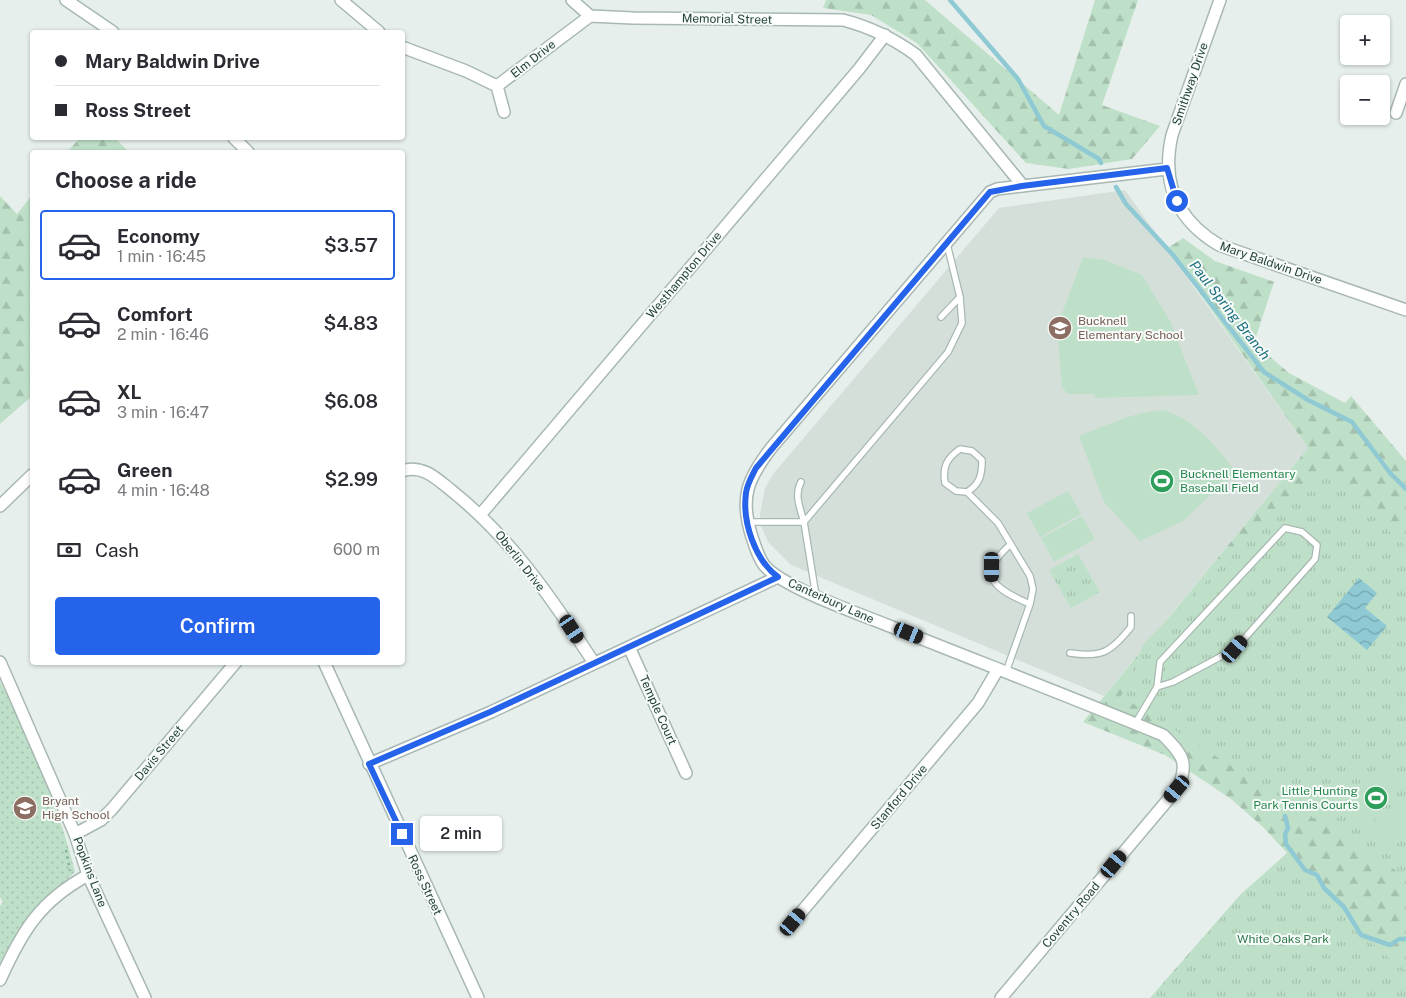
<!DOCTYPE html>
<meta charset="utf-8">
<style>
body{margin:0;font-family:"Public Sans",sans-serif;background:#f2f2f3;color:#2b2b33;height:100vh;display:flex;flex-direction:column;font-size:19px;white-space:nowrap}
*{box-sizing:border-box;margin:0}
p{font-size:16px;color:#7c7c81}
.icon{flex:none;width:28px;height:28px;fill:none;stroke:currentColor;stroke-width:2;stroke-linecap:round;stroke-linejoin:round}
.map{position:relative;flex:1;overflow:hidden}
.sheet{position:absolute;left:30px;top:150px;width:375px;height:515px;display:flex;flex-direction:column;background:#fff;border-radius:5px;box-shadow:0 1px 4px #0004}
.sheet>*{flex:none}
.guide{position:absolute;left:30px;top:30px;width:375px;height:110px;border-radius:5px;box-shadow:0 1px 4px #0004;display:grid;align-content:center;height:110px;padding:0 25px;background:#fff}
.controls{position:absolute;left:1340px;top:15px;display:grid;gap:10px}
.controls a{display:grid;place-items:center;width:50px;height:50px;border-radius:5px;background:#fff;box-shadow:0 1px 4px #0004;font-size:25px}
.end{position:absolute;width:22px;height:22px;margin:-11px;border:6px solid #2563eb;background:#fff;box-shadow:0 0 0 2px #fff}
.from{border-radius:50%}
.bubble{position:absolute;height:35px;border-radius:5px;background:#fff;box-shadow:0 1px 4px #0004;font-size:16px;font-weight:600;line-height:35px;text-align:center}
.car{position:absolute;width:15px;height:30px;margin:-15px -8px;border-radius:6px;box-shadow:0 0 4px 1px #0007;background:linear-gradient(#222 24%,#8ab4d8 0 40%,#222 0 76%,#8ab4d8 0 86%,#222 0)}
.guide b{display:flex;align-items:center;gap:18px;height:48px;font-size:19px}
.guide b+b{border-top:1px solid #e1e1e2}
.guide i{width:12px;height:12px;background:#2b2b33}
ul{padding:0;list-style:none}
li{display:flex;align-items:center;gap:15px;height:70px;margin:0 10px 8px;padding:0 15px;border:2px solid transparent;border-radius:5px}
li div{flex:1}
li b{display:block;font-size:19px}
li em{font-style:normal;font-weight:600}
li.on{border-color:#2563eb}
li>.icon{width:45px;height:45px;stroke-width:1.5}
h2{padding:0 25px;font-size:22px;line-height:60px}
.pay{display:flex;align-items:center;gap:12px;height:55px;padding:0 25px;font-size:19px}
.pay p{margin-inline-start:auto}
.action{display:flex;gap:10px;margin-top:auto;padding:10px 25px}
.action a{flex:1;height:58px;border-radius:5px;background:#2563eb;color:#fff;font-size:20px;font-weight:600;line-height:58px;text-align:center}
.map>svg:first-child{display:block}
.built{fill:#d4dfda}
.grass{fill:url(#grass-dots)}
.forest{fill:url(#forest-firs)}
.park{fill:url(#park-tufts)}
.pitch{fill:#bfe0c8}
.water{fill:url(#water-waves)}
.lines{fill:none;stroke-linecap:round;stroke-linejoin:round}
.stream{stroke:#8ec9d4;stroke-width:4.5}
.lane-casing{stroke:#a8b8b2;stroke-width:8}
.street-casing{stroke:#a8b8b2;stroke-width:14}
.path{stroke:#86b3a5;stroke-width:2.5;stroke-dasharray:2.5 4;stroke-linecap:butt}
.lane{stroke:#fff;stroke-width:5.5}
.street{stroke:#fff;stroke-width:11}
.route{stroke:#2563eb;stroke-width:6}
.labels{text-anchor:middle;dominant-baseline:central;stroke-width:4;stroke-linejoin:round;paint-order:stroke}
.street-label{font-size:12px;fill:#24423a;stroke:#f7fbf9}
.education-label{font-size:12px;fill:#785e54;stroke:#f7fbf9;text-anchor:start}
.leisure-label{font-size:12px;fill:#27864d;stroke:#f7fbf9;text-anchor:start}
.park-label{font-size:12px;fill:#2d7a4b;stroke:#f7fbf9}
.water-label{font-size:14px;font-style:italic;fill:#1c6f80;stroke:#f7fbf9}
</style>
<div class="map">
<svg width="1406" height="998" viewBox="0 0 1406 998">
<defs>
<pattern id="grass-dots" width="8" height="8" patternUnits="userSpaceOnUse" patternTransform="scale(1.25)"><rect width="8" height="8" fill="#bfe0c8"/><path d="M2 2h.1M6 6h.1" fill="none" stroke="#a4c1ad" stroke-width="1.8" stroke-linecap="round"/></pattern>
<pattern id="forest-firs" width="22" height="20" patternUnits="userSpaceOnUse" patternTransform="scale(1.25)"><rect width="22" height="20" fill="#bfe0c8"/><path d="M5 1l3.5 6h-7zM16 11l3.5 6h-7z" fill="#a4c1ad"/></pattern>
<pattern id="park-tufts" width="24" height="20" patternUnits="userSpaceOnUse" patternTransform="scale(1.25)"><rect width="24" height="20" fill="#bfe0c8"/><path d="M3 7l-1-3M5 7V3M7 7l1-3M15 17l-1-3M17 17v-4M19 17l1-3" fill="none" stroke="#a4c1ad"/></pattern>
<pattern id="water-waves" width="16" height="10" patternUnits="userSpaceOnUse" patternTransform="scale(1.25)"><rect width="16" height="10" fill="#8ec9d4"/><path d="M0 5q4-4 8 0t8 0" fill="none" stroke="#74a5ad"/></pattern>
</defs>
<rect width="100%" height="100%" fill="#e6efeb"/>
<path class="built" d="M 1125,190 L 1308,448 L 1104,696 L 791,565 L 768,542 L 761,526 L 760,514 L 765,488 L 773,474 L 999,208 Z"/>
<path class="grass" d="M 0,681 C 30,742 59,806 75,872 L 35,909 L 18,930 L 0,966 L 0,906 L 3,902 L 0,897 Z"/>
<path class="forest" d="M 826,0 L 925,0 L 1059,115 L 1095,0 L 1138,0 L 1102,105 L 1160,126 L 1132,159 L 1069,169 L 1026,163 L 917,43 L 871,15 L 823,8 Z
M 80,138 L 115,138 L 129,152 L 67,152 Z
M 32,195 L 32,396 L 0,424 L 0,196 L 17,214 Z
M 1183,238 L 1215,261 L 1274,282 L 1254,343 L 1289,373 L 1345,403 L 1351,396 L 1406,461 L 1406,998 L 1150,998 L 1240,895 L 1287,853 L 1263,827 L 1231,799 L 1165,755 L 1083,722 L 1308,448 L 1168,248 Z"/>
<path class="park" d="M 1321,466 L 1406,547 L 1406,877 L 1121,696 L 1144,643 Z
M 1078,554 L 1100,592 L 1071,608 L 1049,570 Z
M 1286,855 C 1324,896 1361,938 1406,971 L 1406,998 L 1152,998 L 1239,897 Z"/>
<path class="pitch" d="M 1083,257 L 1105,260 L 1142,275 L 1170,321 L 1199,395 L 1095,398 L 1095,394 L 1068,394 L 1062,387 L 1057,327 Z
M 1163,410 C 1197,420 1217,448 1238,474 L 1218,488 L 1183,521 L 1140,541 L 1104,502 L 1079,436 C 1107,425 1133,412 1163,410 Z
M 1068,491 L 1081,514 L 1040,537 L 1027,513 Z
M 1082,516 L 1095,539 L 1054,562 L 1041,538 Z
M 1381,772 L 1399,785 L 1371,824 L 1353,811 Z
M 1406,793 L 1406,831 L 1397,844 L 1379,830 Z"/>
<path class="water" d="M 1359,578 L 1377,593 L 1365,608 L 1387,626 L 1367,650 L 1327,617 Z"/>
<g class="lines">
<path class="stream" d="M 950,0 L 1018,79 L 1044,126 L 1099,159 L 1101,163
M 1116,187 L 1126,204 L 1173,255 L 1264,372 L 1308,400 L 1352,422 L 1390,473 L 1406,489
M 1285,816 L 1288,828 L 1285,834 L 1286,844 L 1305,870 L 1317,875 L 1324,888 L 1344,907 L 1361,935 L 1390,945 L 1399,939 L 1406,939"/>
<g class="lane-casing">
<path id="lane" d="M 941,317 L 960,297
M 967,492 C 980,484 982,475 982,460 L 972,451 L 960,449 C 947,458 942,467 945,483 L 956,491 L 967,492 L 998,523 L 1030,576 L 1033,589 L 1030,604 L 1006,672
M 748,522 L 804,522 C 800,508 794,495 801,482
M 1011,544 C 974,576 995,589 1030,604
M 816,596 L 804,522 L 948,352 L 962,323 L 960,297 L 947,244
M 1070,653 C 1102,658 1111,652 1131,627 L 1131,616
M 1135,724 L 1157,687 L 1173,682 L 1235,649 L 1315,559 L 1317,545 L 1302,532 L 1285,528 L 1160,662 L 1157,687"/>
</g>
<g class="street-casing">
<path id="street" d="M 66,0 L 113,32
M 341,0 L 379,32
M 572,0 L 590,16 L 633,18 L 843,20 C 870,27 893,38 916,55 L 1023,186
M 1220,0 L 1172,135 C 1161,183 1177,220 1219,245 L 1406,310
M 402,47 L 466,71 L 497,86
M 497,86 L 590,16
M 497,86 L 504,112
M 1396,113 L 1406,84
M 234,138 L 248,152
M 402,471 C 423,464 437,479 452,491 C 511,538 553,600 594,663
M 0,506 L 32,475
M 481,514 L 859,69 L 885,35
M 629,647 L 686,773
M 0,662 L 75,834 L 88,875 L 145,998
M 324,662 L 478,998
M 369,764 L 491,712 L 778,577
M 75,834 L 101,820 L 112,809 L 236,662
M 793,922 L 978,703 L 998,669
M 0,980 C 22,931 40,901 88,875
M 1001,998 L 1177,789 C 1190,763 1182,754 1163,735 C 1073,698 982,663 892,627 C 863,615 781,587 764,565 C 758,557 755,546 752,537 C 739,497 748,478 772,447 L 990,192 L 997,189 L 1167,169"/>
</g>
<path class="path" d="M 66,850 L 70,871"/>
<use href="#lane" class="lane"/>
<use href="#street" class="street"/>
</g>
<g class="lines">
<path class="route" d="M 402,834 L 369,764 L 490,712 L 778,577 C 755,560 742,522 746,493 C 747,484 752,476 756,468 L 990,192 L 1022,186 L 1167,168 L 1177,201"/>
</g>
<defs>
<g id="school-disc" transform="scale(1.25)"><circle r="9.5" fill="#8d6e63" stroke="#f7fbf9"/><path d="M0-5L7-2L0 1L-7-2ZM-4 1L0 2.5L4 1V4Q0 6-4 4Z" fill="#fff"/></g>
<g id="stadium-disc" transform="scale(1.25)"><circle r="9.5" fill="#2e9e5b" stroke="#f7fbf9"/><path d="M0-5a6.5 5 0 1 0 0 10a6.5 5 0 1 0 0-10ZM-3.5-1.8h7v3.6h-7Z" fill="#fff"/></g>
</defs>
<g fill-rule="evenodd">
<use href="#school-disc" x="1060" y="328"/>
<use href="#stadium-disc" x="1162" y="481"/>
<use href="#stadium-disc" x="1376" y="798"/>
<use href="#school-disc" x="25" y="808"/>
</g>
<g class="labels">
<g class="street-label">
<text transform="translate(727 19) rotate(1)">Memorial Street</text>
<text transform="translate(533 59) rotate(-38)">Elm Drive</text>
<text transform="translate(1190 84) rotate(-71)">Smithway Drive</text>
<text transform="translate(1271 263) rotate(19)">Mary Baldwin Drive</text>
<text transform="translate(684 275) rotate(-50)">Westhampton Drive</text>
<text transform="translate(520 561) rotate(52)">Oberlin Drive</text>
<text transform="translate(831 601) rotate(24)">Canterbury Lane</text>
<text transform="translate(658 710) rotate(66)">Temple Court</text>
<text transform="translate(159 753) rotate(-50)">Davis Street</text>
<text transform="translate(899 797) rotate(-50)">Stanford Drive</text>
<text transform="translate(90 872) rotate(69)">Popkins Lane</text>
<text transform="translate(425 885) rotate(65)">Ross Street</text>
<text transform="translate(1071 915) rotate(-50)">Coventry Road</text>
</g>
<g class="education-label">
<text x="1078" y="321">Bucknell<tspan x="1078" dy="14">Elementary School</tspan></text>
<text x="42" y="801">Bryant<tspan x="42" dy="14">High School</tspan></text>
</g>
<g class="leisure-label">
<text x="1180" y="474">Bucknell Elementary<tspan x="1180" dy="14">Baseball Field</tspan></text>
<text x="1358" y="791" text-anchor="end">Little Hunting<tspan x="1358" dy="14">Park Tennis Courts</tspan></text>
</g>
<g class="park-label">
<text x="1283" y="939">White Oaks Park</text>
</g>
<g class="water-label">
<text transform="translate(1230 310) rotate(52)">Paul Spring Branch</text>
</g>
</g>
</svg>
<div class="controls">
<a>+</a>
<a>−</a>
</div>
<i class="end from" style="left:1177px;top:201px"></i>
<i class="end" style="left:402px;top:834px"></i>
<div class="bubble" style="left:420px;top:816px;width:82px">2 min</div>
<i class="car" style="left:992px;top:567px;rotate:180deg"></i>
<i class="car" style="left:572px;top:629px;rotate:147deg"></i>
<i class="car" style="left:909px;top:633px;rotate:112deg"></i>
<i class="car" style="left:1235px;top:649px;rotate:41deg"></i>
<i class="car" style="left:1177px;top:789px;rotate:220deg"></i>
<i class="car" style="left:1114px;top:864px;rotate:40deg"></i>
<i class="car" style="left:793px;top:922px;rotate:40deg"></i>
<div class="guide">
<b><i class="from"></i>Mary Baldwin Drive</b>
<b><i></i>Ross Street</b>
</div>
<section class="sheet">
<h2>Choose a ride</h2>
<ul>
<li class="on"><svg class="icon" aria-label="car" viewBox="0 0 24 24"><path d="M5 17H2v-5l4-1 3-4h7l3 4 3 1v5h-3M9 17h6M6 11h13"/><circle cx="7" cy="17" r="2"/><circle cx="17" cy="17" r="2"/></svg><div><b>Economy</b><p>1 min · 16:45</p></div><em>$3.57</em></li>
<li><svg class="icon" aria-label="car" viewBox="0 0 24 24"><path d="M5 17H2v-5l4-1 3-4h7l3 4 3 1v5h-3M9 17h6M6 11h13"/><circle cx="7" cy="17" r="2"/><circle cx="17" cy="17" r="2"/></svg><div><b>Comfort</b><p>2 min · 16:46</p></div><em>$4.83</em></li>
<li><svg class="icon" aria-label="car" viewBox="0 0 24 24"><path d="M5 17H2v-5l4-1 3-4h7l3 4 3 1v5h-3M9 17h6M6 11h13"/><circle cx="7" cy="17" r="2"/><circle cx="17" cy="17" r="2"/></svg><div><b>XL</b><p>3 min · 16:47</p></div><em>$6.08</em></li>
<li><svg class="icon" aria-label="car" viewBox="0 0 24 24"><path d="M5 17H2v-5l4-1 3-4h7l3 4 3 1v5h-3M9 17h6M6 11h13"/><circle cx="7" cy="17" r="2"/><circle cx="17" cy="17" r="2"/></svg><div><b>Green</b><p>4 min · 16:48</p></div><em>$2.99</em></li>
</ul>
<div class="pay"><svg class="icon" aria-label="cash" viewBox="0 0 24 24"><path d="M3 7h18v10H3z"/><circle cx="12" cy="12" r="2"/></svg>Cash<p>600 m</p></div>
<div class="action"><a>Confirm</a></div>
</section>
</div>
